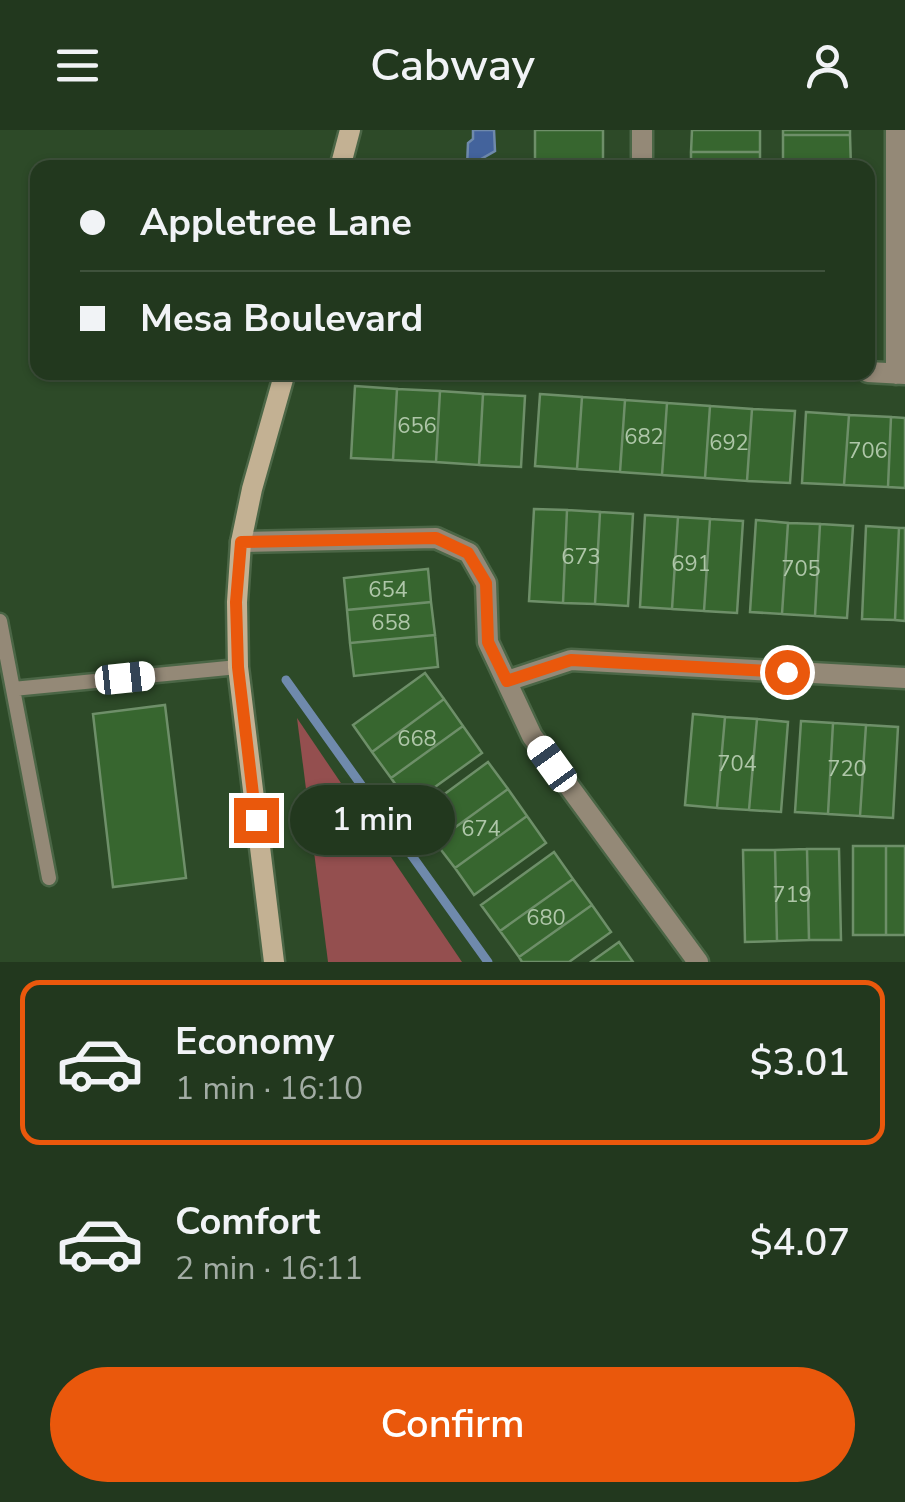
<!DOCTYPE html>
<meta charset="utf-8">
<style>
body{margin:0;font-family:"Nunito Sans",sans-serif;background:#2a3f27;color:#f1f3f6;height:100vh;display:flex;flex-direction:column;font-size:38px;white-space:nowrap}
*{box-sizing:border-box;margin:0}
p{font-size:32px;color:#a2aca4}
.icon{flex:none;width:55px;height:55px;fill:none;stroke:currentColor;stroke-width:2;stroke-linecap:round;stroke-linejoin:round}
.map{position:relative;height:832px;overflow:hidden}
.drawer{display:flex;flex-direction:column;background:#22381e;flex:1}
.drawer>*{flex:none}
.banner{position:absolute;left:30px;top:30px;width:845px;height:220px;border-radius:20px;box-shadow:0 2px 8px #0004,0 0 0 2px #3f523c;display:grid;align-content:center;height:220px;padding:0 50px;background:#22381e}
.end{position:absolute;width:45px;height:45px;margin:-22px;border:12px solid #ea580c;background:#fff;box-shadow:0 0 0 5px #fff}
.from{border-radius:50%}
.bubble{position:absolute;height:70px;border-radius:35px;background:#22381e;box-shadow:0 2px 8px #0004,0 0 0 2px #3f523c;font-size:32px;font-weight:600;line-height:70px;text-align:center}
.car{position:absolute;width:30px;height:60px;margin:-30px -15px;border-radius:12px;box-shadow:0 0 8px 2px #0007;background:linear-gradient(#fff 24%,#345 0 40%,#fff 0 76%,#345 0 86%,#fff 0)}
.banner b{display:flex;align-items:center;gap:35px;height:95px;font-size:38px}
.banner b+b{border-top:2px solid #3f523c}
.banner i{width:25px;height:25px;background:#f1f3f6}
ul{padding:18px 0 0;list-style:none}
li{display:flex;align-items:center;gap:30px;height:165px;margin:0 20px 15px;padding:0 30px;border:5px solid transparent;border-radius:20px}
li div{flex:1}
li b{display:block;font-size:38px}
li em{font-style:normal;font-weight:600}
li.on{border-color:#ea580c}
li>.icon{width:90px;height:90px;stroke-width:1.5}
.primary-button{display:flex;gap:20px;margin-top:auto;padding:20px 50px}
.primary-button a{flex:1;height:115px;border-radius:60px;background:#ea580c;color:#fff;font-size:40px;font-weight:600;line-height:115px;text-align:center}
header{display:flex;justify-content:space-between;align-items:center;height:130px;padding:0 50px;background:#22381e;font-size:45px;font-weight:600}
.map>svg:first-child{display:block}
.green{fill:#944f4f}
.water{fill:#43639c;stroke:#6f8aac;stroke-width:2.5}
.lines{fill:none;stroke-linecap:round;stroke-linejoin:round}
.stream{stroke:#6f8aac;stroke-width:9}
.building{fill:#37662f;stroke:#6e8f69;stroke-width:2.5}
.lane-casing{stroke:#4b6646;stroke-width:19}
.street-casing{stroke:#4b6646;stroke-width:25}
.secondary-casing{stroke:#4b6646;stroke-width:25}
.lane{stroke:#948977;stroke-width:14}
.street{stroke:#948977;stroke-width:20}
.secondary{stroke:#c3b193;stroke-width:20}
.route{stroke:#ea580c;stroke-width:12}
.labels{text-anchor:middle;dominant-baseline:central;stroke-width:9;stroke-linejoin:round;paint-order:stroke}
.number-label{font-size:22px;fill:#aec6a8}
</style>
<header><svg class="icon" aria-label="menu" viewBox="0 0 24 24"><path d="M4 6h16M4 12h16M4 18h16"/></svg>Cabway<svg class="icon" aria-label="person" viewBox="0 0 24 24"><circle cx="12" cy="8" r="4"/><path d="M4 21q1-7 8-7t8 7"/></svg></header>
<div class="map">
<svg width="905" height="832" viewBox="0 0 905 832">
<rect width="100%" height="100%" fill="#2d4a28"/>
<path class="green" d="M 297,588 L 462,832 L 328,832 Z"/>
<path class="water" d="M 473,0 L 494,0 L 495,21 L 467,37 L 468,13 L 473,9 Z"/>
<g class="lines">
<path class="stream" d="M 286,550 L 488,832"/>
</g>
<path class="building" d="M 535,0 L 603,0 L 603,32 L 535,33 Z
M 692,0 L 760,0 L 760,22 L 691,22 Z
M 783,0 L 850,0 L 850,5 L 783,5 Z
M 783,5 L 850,5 L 851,38 L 783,38 Z
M 691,22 L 760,22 L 760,38 L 691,38 Z
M 603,32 L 603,38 L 535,38 L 535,33 Z
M 355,256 L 397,259 L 393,330 L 351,328 Z
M 397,259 L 440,261 L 436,332 L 393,330 Z
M 440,261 L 483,264 L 479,335 L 436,332 Z
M 483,264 L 525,266 L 521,337 L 479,335 Z
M 540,264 L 582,267 L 577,339 L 535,336 Z
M 582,267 L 625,270 L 620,342 L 577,339 Z
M 625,270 L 667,273 L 662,345 L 620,342 Z
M 667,273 L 710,276 L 705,348 L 662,345 Z
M 710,276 L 752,279 L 747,351 L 705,348 Z
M 752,279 L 795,281 L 790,353 L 747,351 Z
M 806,282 L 849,285 L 844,355 L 802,353 Z
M 849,285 L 891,287 L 888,357 L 844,355 Z
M 891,287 L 905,288 L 905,358 L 888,357 Z
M 534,379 L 567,380 L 563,473 L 529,471 Z
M 567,380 L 600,382 L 595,474 L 563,473 Z
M 600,382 L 633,384 L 628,476 L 595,474 Z
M 645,385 L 678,387 L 672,479 L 640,477 Z
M 678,387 L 710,389 L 704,481 L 672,479 Z
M 710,389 L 743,391 L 737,483 L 704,481 Z
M 756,390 L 788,393 L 782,484 L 750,482 Z
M 788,393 L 820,394 L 815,486 L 782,484 Z
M 820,394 L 853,396 L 847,488 L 815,486 Z
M 866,396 L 899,398 L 895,490 L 862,489 Z
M 899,398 L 905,398 L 905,491 L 895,490 Z
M 428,439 L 431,472 L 347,480 L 344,448 Z
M 431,472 L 435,505 L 350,513 L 347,480 Z
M 435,505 L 438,537 L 354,546 L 350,513 Z
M 425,543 L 444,569 L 372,622 L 353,595 Z
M 444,569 L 463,596 L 391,648 L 372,622 Z
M 165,575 L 186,748 L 113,757 L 93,584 Z
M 693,584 L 725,587 L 717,678 L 685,675 Z
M 725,587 L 757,589 L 749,680 L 717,678 Z
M 757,589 L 788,592 L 781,682 L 749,680 Z
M 801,591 L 833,593 L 828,684 L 795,682 Z
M 833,593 L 866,595 L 860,686 L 828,684 Z
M 866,595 L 898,597 L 893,688 L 860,686 Z
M 463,596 L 482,623 L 410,675 L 391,648 Z
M 488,632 L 508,659 L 435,712 L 416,685 Z
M 508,659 L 527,686 L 455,738 L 435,712 Z
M 527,686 L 546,713 L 474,765 L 455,738 Z
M 853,716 L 886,716 L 886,805 L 853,805 Z
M 886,716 L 905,716 L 905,805 L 886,805 Z
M 807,719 L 809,810 L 777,811 L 775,720 Z
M 807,719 L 839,719 L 841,810 L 809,810 Z
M 743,720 L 775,720 L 777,811 L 745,812 Z
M 554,722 L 573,749 L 500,801 L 481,775 Z
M 573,749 L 592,775 L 519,827 L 500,801 Z
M 592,775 L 611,802 L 569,832 L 522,832 L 519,827 Z
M 619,812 L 633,832 L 591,832 Z"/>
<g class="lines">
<g class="lane-casing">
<path id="lane" d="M 0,491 L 49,748
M 13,559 L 238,537"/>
</g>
<g class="street-casing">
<path id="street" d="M 642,0 L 642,38
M 896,0 L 896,244
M 868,242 L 905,244
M 241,412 L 436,408 L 469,423 L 486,453 L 488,512 L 532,606 L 698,832
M 507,551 L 571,530 L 905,548"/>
</g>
<g class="secondary-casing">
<path id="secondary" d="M 340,38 L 350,0
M 274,832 L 238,537 L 237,472 L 241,412 L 252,359 L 285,242"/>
</g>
<use href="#lane" class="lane"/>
<use href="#street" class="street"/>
<use href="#secondary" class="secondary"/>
</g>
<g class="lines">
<path class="route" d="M 256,690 L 238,537 L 236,472 L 241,412 L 436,408 L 468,423 L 486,453 L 488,512 L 507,551 L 571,530 L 787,542"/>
</g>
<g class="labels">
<g class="number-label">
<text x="417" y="296">656</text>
<text x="644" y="307">682</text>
<text x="729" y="313">692</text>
<text x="868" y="321">706</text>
<text x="581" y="427">673</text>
<text x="691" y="434">691</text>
<text x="801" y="439">705</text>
<text x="388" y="460">654</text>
<text x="391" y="493">658</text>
<text x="417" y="609">668</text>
<text x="737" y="634">704</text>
<text x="847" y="639">720</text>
<text x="481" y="699">674</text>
<text x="792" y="765">719</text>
<text x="546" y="788">680</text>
</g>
</g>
</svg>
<i class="end from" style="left:787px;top:542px"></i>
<i class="end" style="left:256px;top:690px"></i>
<div class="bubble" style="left:290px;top:655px;width:165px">1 min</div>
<i class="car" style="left:125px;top:548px;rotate:84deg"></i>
<i class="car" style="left:552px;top:634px;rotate:324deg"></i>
<div class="banner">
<b><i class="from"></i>Appletree Lane</b>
<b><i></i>Mesa Boulevard</b>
</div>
</div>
<section class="drawer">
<ul>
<li class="on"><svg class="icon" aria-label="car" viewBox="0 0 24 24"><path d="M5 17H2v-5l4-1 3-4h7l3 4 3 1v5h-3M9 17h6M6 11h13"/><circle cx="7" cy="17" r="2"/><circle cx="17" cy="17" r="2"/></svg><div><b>Economy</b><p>1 min · 16:10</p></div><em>$3.01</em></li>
<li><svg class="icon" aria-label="car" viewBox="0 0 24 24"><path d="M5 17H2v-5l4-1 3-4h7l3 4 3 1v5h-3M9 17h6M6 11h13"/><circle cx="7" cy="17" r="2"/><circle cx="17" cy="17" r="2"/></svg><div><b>Comfort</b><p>2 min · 16:11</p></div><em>$4.07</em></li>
</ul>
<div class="primary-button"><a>Confirm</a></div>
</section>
